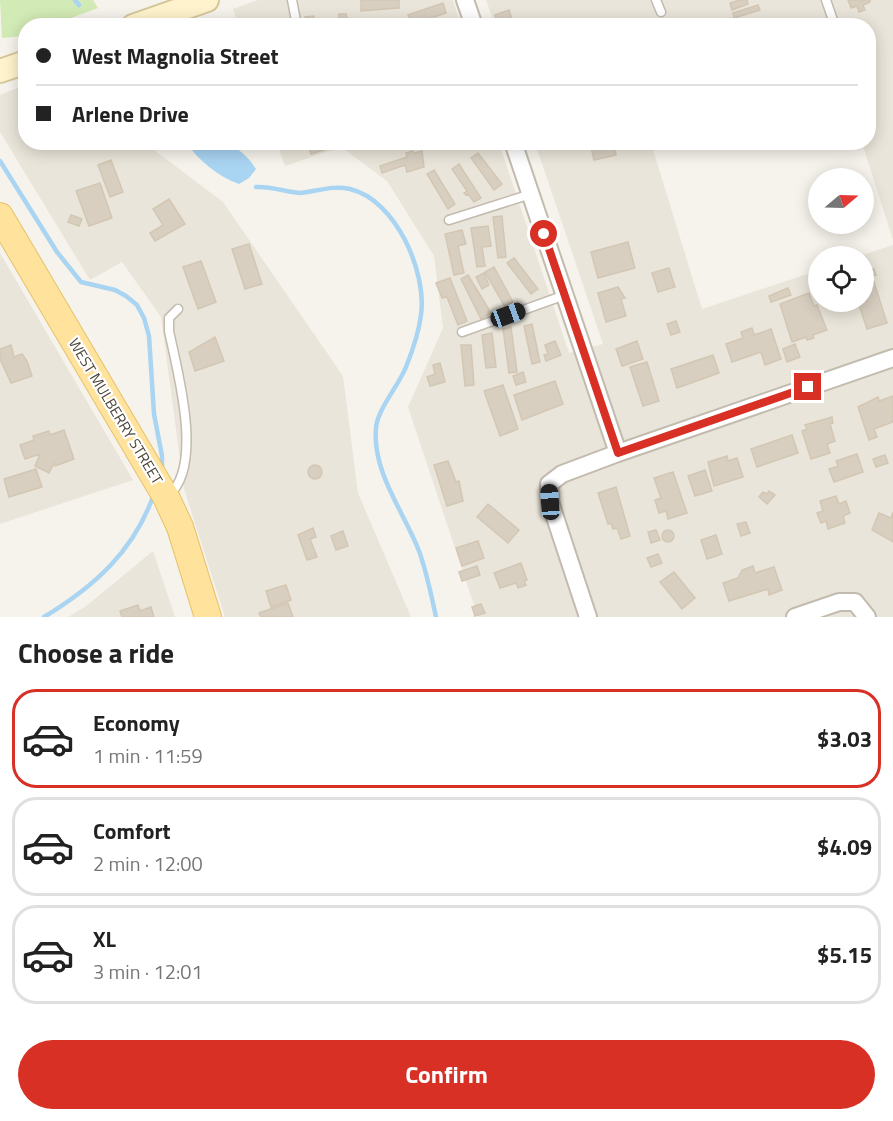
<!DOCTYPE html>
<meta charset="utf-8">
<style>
body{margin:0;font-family:"Titillium Web",sans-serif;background:#f2f2f2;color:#222;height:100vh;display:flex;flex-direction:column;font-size:22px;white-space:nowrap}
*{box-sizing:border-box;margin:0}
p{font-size:20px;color:#767676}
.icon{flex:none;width:33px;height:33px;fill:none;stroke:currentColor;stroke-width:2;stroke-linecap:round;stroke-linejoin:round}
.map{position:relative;height:617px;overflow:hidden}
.drawer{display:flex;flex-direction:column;background:#fff;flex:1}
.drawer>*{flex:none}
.guide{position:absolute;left:18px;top:18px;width:858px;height:132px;border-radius:24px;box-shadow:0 3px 15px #0003;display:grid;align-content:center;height:132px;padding:0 18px;background:#fff}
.needle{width:39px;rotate:71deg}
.buttons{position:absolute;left:808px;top:168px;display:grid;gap:12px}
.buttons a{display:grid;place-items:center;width:66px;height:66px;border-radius:50%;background:#fff;box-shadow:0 3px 15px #0003;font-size:30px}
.end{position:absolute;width:27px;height:27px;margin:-14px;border:8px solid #d93025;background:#fff;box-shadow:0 0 0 3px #fff}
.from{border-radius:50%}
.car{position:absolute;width:18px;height:36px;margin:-18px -9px;border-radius:8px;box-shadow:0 0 4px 2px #0007;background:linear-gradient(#222 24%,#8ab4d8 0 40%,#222 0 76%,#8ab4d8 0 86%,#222 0)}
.guide b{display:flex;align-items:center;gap:21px;height:57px;font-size:22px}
.guide b+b{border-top:2px solid #e0e0e0}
.guide i{width:15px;height:15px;background:#222}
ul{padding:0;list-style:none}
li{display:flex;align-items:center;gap:18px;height:99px;margin:0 12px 9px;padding:0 6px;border:3px solid #e0e0e0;border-radius:24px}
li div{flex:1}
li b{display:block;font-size:22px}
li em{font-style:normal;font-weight:700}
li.on{border-color:#d93025}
li>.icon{width:54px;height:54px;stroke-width:1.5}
h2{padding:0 18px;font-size:27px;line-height:72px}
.primary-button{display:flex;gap:12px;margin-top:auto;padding:12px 18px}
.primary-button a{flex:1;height:69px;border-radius:36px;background:#d93025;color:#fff;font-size:24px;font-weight:700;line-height:69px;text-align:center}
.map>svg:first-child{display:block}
.residential{fill:#eae5da}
.green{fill:#d2eab5}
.water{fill:#a9d4f2}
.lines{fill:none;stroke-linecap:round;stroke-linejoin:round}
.stream{stroke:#a9d4f2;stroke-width:4.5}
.building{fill:#d8cfc1;stroke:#d3c7b4;stroke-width:1.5}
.lane-casing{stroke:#c2bbae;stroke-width:11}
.street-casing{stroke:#c2bbae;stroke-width:20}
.secondary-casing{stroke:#d6c79b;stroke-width:26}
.primary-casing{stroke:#e6c16a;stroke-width:28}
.lane{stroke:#fff;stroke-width:8}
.street{stroke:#fff;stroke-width:16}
.secondary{stroke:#fff3cd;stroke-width:22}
.primary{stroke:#ffe39c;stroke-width:26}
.route{stroke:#d93025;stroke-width:8}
.labels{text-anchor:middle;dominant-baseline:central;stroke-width:4.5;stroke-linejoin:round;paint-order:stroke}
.street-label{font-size:15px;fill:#4b4439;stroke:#fff}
</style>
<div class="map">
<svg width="893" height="617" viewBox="0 0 893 617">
<rect width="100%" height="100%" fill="#f6f3ec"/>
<path class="residential" d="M 258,0 L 453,0 L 461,25 L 238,25 L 233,9 Z
M 486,0 L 893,0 L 893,240 L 862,143 L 868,142 L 868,26 L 495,25 Z
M 25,85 L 26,142 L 145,143 L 223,202 L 343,376 L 358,493 L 411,617 L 225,617 L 184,489 L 161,317 L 122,262 L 90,280 L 0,132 L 0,95 Z
M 277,143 L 499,143 L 569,353 L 603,344 L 535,143 L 651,143 L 702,309 L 819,270 L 819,302 L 864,302 L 864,256 L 859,256 L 893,245 L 893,617 L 478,617 L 408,407 L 443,328 L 434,256 L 387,181 L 341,147 L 285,166 Z
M 0,253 L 133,480 L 0,524 Z
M 153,551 L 175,617 L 68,617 L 85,607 Z"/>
<path class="green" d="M 0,0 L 93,0 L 98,8 L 52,25 L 26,26 L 25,36 L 2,38 Z"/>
<path class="water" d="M 186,143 C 218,142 237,139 256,169 L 249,178 L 239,184 C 217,176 200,161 186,143 Z"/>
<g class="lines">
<path class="stream" d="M 75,0 L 79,5
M 0,161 L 57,252 L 81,282 L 115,290 L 126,296 L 137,305 L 144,318 L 149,336 L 154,414 L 162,456 L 162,472
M 256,187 C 272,186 289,193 301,193 C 318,191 333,185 350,189 C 396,200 427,272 421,315 C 419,331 412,352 406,367 C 399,385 377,410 376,428 C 372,472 404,512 419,551 C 427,573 431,594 436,617
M 44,617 C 95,586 134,551 154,494"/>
</g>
<path class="building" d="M 361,0 L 399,0 L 399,8 L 361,11 Z
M 740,0 L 747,0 L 748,4 L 732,10 L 730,3 Z
M 848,0 L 870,0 L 870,2 L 863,5 L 865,10 L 859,12 L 857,6 L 851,8 Z
M 443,3 L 446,13 L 434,17 L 437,24 L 430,26 L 428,18 L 417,22 L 419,26 L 412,26 L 408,15 Z
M 758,5 L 760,10 L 734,18 L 733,13 Z
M 509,10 L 514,26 L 498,26 L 495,15 Z
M 339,14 L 346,14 L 349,26 L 304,26 L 305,17 L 314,16 L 314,21 L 339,19 Z
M 307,142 L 332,142 L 333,147 L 311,154 Z
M 590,142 L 613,142 L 616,155 L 594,160 Z
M 413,151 L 414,153 L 422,151 L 424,167 L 407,172 L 405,165 L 382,173 L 380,166 L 407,157 L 406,153 Z
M 478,153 L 502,184 L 494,190 L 471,158 Z
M 111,160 L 123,192 L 110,197 L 98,165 Z
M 459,164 L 481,198 L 474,202 L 468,194 L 466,195 L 464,193 L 467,191 L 452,169 Z
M 434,170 L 455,204 L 448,209 L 427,174 Z
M 100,183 L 112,218 L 89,226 L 76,191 Z
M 169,199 L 185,224 L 155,241 L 150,233 L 163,225 L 153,209 Z
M 71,215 L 82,219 L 79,226 L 68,222 Z
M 502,216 L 506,257 L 498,258 L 493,217 Z
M 488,226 L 491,246 L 482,247 L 485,266 L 477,267 L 471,228 Z
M 462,230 L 466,244 L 458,246 L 464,273 L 454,275 L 445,234 Z
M 628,242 L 635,268 L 598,278 L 591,252 Z
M 249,244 L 262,284 L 245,289 L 232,249 Z
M 514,258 L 538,289 L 531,294 L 507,263 Z
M 201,261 L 216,302 L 198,309 L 183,267 Z
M 494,267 L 513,302 L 505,307 L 485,272 Z
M 669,268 L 675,287 L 658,292 L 652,273 Z
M 874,269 L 876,275 L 872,276 L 887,323 L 867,329 L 858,302 L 864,302 L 864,273 Z
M 484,273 L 489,285 L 482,289 L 476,277 Z
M 468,275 L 491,313 L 481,319 L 461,279 Z
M 450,278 L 467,321 L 458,325 L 447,297 L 442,298 L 436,283 Z
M 618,287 L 625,298 L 621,299 L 626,316 L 606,322 L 598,293 Z
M 788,288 L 791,295 L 771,302 L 769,296 Z
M 809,293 L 814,306 L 817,305 L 827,330 L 813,335 L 814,338 L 807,340 L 806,337 L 792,342 L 780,304 Z
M 676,321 L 680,332 L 671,335 L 667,324 Z
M 532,324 L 540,362 L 532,364 L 524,326 Z
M 511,327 L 517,372 L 509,373 L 503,329 Z
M 752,328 L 754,335 L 771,329 L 781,359 L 765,365 L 761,352 L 732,362 L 726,344 L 743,338 L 741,332 Z
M 492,333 L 496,367 L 486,368 L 482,335 Z
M 215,337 L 224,361 L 195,371 L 189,352 Z
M 555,341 L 561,355 L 546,361 L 544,355 L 548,354 L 545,345 Z
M 637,341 L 643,359 L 622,366 L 616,349 Z
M 795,344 L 800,357 L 787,362 L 783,349 Z
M 11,345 L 14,357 L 22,354 L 27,361 L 32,376 L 11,383 L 0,359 L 0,349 Z
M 461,345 L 471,345 L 474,385 L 465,386 Z
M 713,355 L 719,373 L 677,388 L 671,369 Z
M 647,362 L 659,401 L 643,406 L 630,367 Z
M 440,363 L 445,382 L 430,386 L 427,377 L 435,374 L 433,365 Z
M 523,372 L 526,382 L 516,385 L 513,376 Z
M 555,381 L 563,404 L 522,420 L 514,395 Z
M 503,385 L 518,429 L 500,436 L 484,391 Z
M 893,396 L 893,422 L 874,429 L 877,437 L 869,440 L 858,407 L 878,397 L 879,401 Z
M 832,417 L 833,423 L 830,424 L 835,441 L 827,444 L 830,453 L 811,459 L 802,431 L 807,429 L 805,425 Z
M 64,430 L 74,459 L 55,466 L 54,463 L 49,473 L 35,466 L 40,454 L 25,459 L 20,445 L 34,440 L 33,436 L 49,431 L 50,435 Z
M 792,435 L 798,453 L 757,467 L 751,449 Z
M 857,454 L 863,472 L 834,482 L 829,469 L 838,466 L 836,461 Z
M 885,455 L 888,463 L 876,467 L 873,459 Z
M 727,456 L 728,461 L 737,458 L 743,477 L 714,486 L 708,462 Z
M 448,461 L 456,482 L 459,481 L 463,501 L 447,506 L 434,465 Z
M308 472a7 7 0 1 1 14 0a7 7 0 1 1-14 0Z
M 36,469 L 42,487 L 9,497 L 4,479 Z
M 705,470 L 712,491 L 695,496 L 688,476 Z
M 673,472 L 687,513 L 668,519 L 666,511 L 659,513 L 655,500 L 661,498 L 654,478 Z
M 616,487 L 630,536 L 621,539 L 617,528 L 613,529 L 611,523 L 608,524 L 598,493 Z
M 769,491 L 775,495 L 767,504 L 759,497 L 763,492 L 767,494 Z
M 836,496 L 839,504 L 846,501 L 850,513 L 843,516 L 845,523 L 828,529 L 826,521 L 821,523 L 817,513 L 823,511 L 820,501 Z
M 488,504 L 519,530 L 508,543 L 477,517 Z
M 893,512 L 893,542 L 872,530 L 879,513 L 891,518 Z
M 746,522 L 750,533 L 741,536 L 737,524 Z
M 313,528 L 316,537 L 310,539 L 317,557 L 307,560 L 298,535 Z
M662 536a6 6 0 1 1 12 0a6 6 0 1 1-12 0Z
M 656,530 L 660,540 L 651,543 L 648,532 Z
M 343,531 L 348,546 L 336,550 L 331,536 Z
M 716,535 L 722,554 L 707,559 L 701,540 Z
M 478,541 L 484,558 L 462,566 L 456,548 Z
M 658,554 L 662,563 L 651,567 L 647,558 Z
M 521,563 L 527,580 L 524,581 L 526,585 L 518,588 L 516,583 L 500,588 L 494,573 Z
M 477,566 L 480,575 L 462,581 L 459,572 Z
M 753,566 L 755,573 L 774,567 L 782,590 L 769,595 L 768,589 L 729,601 L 723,583 L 738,578 L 742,570 Z
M 674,572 L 695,598 L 682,609 L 660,582 Z
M 286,585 L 291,600 L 271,607 L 266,591 Z
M 288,603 L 293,617 L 261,617 L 259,613 Z
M 481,604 L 485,613 L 475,616 L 472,607 Z
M 138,605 L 140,611 L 151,607 L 154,617 L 122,617 L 120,611 Z"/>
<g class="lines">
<g class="lane-casing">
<path id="lane" d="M 292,0 L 297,26
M 656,0 L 661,12
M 826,0 L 835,26
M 449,220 L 531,194
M 462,332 L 565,295
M 169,495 C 204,465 177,370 169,331 L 169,318 L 178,309"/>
</g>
<g class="street-casing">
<path id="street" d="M 465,0 L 474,26
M 513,142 L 618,453
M 588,617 L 550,502 L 549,484 L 562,474 L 618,453 L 893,358
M 795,617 L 839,602 L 855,602 L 867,617"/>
</g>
<g class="secondary-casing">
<path id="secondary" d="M 133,26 L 207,0
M 0,71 L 26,62"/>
</g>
<g class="primary-casing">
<path id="primary" d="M 0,216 L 166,497 L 180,527 L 208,617"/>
</g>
<use href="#lane" class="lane"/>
<use href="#street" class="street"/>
<use href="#secondary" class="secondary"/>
<use href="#primary" class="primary"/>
</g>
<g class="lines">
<path class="route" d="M 544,234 L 618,453 L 808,387"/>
</g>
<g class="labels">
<g class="street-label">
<text transform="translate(116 411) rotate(59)">WEST MULBERRY STREET</text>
</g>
</g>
</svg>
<div class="buttons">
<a><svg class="needle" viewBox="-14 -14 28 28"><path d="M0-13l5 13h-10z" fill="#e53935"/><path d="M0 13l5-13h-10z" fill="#767676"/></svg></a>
<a><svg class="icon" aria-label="locate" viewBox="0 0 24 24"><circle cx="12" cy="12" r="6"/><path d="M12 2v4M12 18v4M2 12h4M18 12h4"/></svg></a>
</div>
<i class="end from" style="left:544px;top:234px"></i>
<i class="end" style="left:808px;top:387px"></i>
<i class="car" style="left:508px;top:315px;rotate:70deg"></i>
<i class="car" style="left:550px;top:502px;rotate:356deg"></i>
<div class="guide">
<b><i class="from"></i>West Magnolia Street</b>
<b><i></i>Arlene Drive</b>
</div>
</div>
<section class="drawer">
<h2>Choose a ride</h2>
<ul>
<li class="on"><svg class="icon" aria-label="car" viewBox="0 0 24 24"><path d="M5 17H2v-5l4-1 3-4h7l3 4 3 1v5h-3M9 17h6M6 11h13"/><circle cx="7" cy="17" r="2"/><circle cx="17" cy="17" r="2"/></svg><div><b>Economy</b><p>1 min · 11:59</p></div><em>$3.03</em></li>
<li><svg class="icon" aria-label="car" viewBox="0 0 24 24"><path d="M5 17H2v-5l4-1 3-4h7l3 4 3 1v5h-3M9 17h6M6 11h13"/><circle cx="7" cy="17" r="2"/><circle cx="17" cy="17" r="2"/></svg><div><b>Comfort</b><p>2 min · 12:00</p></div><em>$4.09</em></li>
<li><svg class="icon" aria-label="car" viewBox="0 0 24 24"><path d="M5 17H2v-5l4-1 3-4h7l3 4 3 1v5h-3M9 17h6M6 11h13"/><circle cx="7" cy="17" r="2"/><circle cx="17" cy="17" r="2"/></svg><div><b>XL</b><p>3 min · 12:01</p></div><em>$5.15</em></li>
</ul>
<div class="primary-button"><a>Confirm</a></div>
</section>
